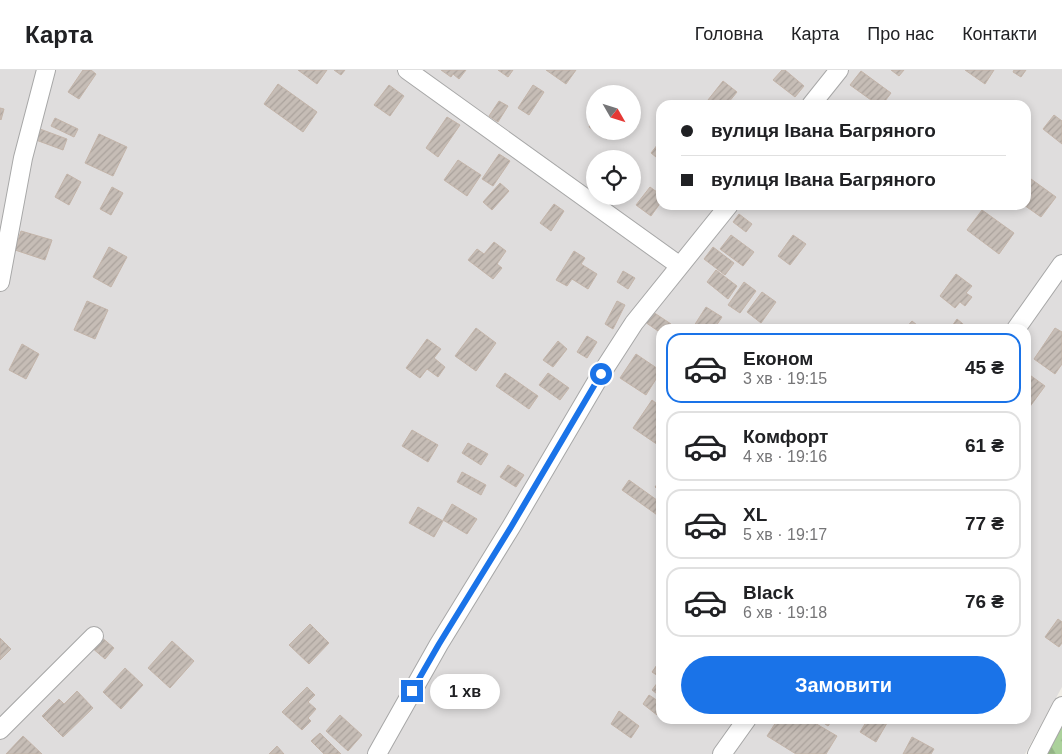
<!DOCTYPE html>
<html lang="uk">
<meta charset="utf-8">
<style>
body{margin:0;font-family:Arial,sans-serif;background:#f6f6f6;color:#202124;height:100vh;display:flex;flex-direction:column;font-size:19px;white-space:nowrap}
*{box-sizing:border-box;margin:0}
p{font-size:16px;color:#757577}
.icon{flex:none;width:28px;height:28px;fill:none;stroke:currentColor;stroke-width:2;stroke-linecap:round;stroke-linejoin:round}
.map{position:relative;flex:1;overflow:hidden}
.details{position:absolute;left:656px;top:254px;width:375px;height:400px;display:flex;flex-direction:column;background:#fff;border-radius:15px;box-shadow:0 2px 8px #0003}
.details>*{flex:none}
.banner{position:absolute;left:656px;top:30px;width:375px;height:110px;border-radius:15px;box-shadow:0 2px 8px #0003;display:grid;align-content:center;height:110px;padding:0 25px;background:#fff}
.needle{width:32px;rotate:129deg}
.controls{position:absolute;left:586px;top:15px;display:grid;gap:10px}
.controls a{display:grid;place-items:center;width:55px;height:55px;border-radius:50%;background:#fff;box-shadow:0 2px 8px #0003;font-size:25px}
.end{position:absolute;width:22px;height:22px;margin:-11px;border:6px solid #1a73e8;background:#fff;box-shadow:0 0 0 2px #fff}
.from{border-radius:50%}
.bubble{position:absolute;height:35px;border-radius:18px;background:#fff;box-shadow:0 2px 8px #0003;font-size:16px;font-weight:700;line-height:35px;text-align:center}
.banner b{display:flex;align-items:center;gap:18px;height:48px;font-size:19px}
.banner b+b{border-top:1px solid #e0e0e0}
.banner i{width:12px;height:12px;background:#202124}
ul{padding:9px 0 0;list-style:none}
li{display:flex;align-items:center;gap:15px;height:70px;margin:0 10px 8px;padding:0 15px;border:2px solid #e0e0e0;border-radius:15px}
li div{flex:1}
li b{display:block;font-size:19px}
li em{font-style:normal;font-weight:700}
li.selected{border-color:#1a73e8}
li>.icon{width:45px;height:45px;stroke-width:1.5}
.primary-button{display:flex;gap:10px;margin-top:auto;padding:10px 25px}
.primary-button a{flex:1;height:58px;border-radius:30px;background:#1a73e8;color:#fff;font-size:20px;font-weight:700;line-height:58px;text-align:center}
header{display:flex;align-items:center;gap:30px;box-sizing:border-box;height:70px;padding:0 25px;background:#fff;border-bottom:1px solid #e0e0e0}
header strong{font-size:24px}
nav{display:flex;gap:28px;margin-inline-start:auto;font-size:18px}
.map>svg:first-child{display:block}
.residential{fill:#dfdddd;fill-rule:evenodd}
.forest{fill:url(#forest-firs)}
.building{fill:url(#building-hatch);stroke:#c3b4a9}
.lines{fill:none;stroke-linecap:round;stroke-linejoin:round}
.street-casing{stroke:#a7a7a7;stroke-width:20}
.street{stroke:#fff;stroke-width:18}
.route{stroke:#1a73e8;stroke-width:6}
</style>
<header>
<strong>Карта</strong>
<nav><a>Головна</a><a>Карта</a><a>Про нас</a><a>Контакти</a></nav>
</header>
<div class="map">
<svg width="1062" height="684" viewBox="0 0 1062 684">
<defs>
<pattern id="forest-firs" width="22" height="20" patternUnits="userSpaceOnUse" patternTransform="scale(1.25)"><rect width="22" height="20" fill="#abd19b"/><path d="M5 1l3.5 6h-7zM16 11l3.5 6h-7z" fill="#93b385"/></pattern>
<pattern id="building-hatch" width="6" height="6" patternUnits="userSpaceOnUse" patternTransform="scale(1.25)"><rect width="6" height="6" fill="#c6bdb6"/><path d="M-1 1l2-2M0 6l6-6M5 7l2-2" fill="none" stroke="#aaa29c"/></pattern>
</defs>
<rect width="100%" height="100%" fill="#f1eee7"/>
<path class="residential" d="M 0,0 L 1062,0 L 1062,617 L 1025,684 L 0,684 ZM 595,24 L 632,24 L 632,61 L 595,61 ZM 661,35 L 1026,35 L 1026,135 L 661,135 ZM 595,89 L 632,89 L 632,126 L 595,126 ZM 661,259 L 1026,259 L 1026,649 L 661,649 Z"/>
<path class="forest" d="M 1062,636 L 1062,684 L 1037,684 Z"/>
<path class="building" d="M 83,0 L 91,0 L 96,4 L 79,29 L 68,22 Z
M 298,0 L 327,0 L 317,14 Z
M 334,0 L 345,0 L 341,5 Z
M 441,0 L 466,0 L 459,9 L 453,4 L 451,7 Z
M 498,0 L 513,0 L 508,7 Z
M 546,0 L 576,0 L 566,14 Z
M 782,0 L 785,0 L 804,16 L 795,27 L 773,10 Z
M 891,0 L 904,0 L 899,6 Z
M 965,0 L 994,0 L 985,14 Z
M 1014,0 L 1026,0 L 1021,7 L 1013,2 Z
M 861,1 L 891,23 L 882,35 L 878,35 L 850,15 Z
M 723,11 L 737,22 L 728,33 L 731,35 L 704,35 Z
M 278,14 L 317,42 L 303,62 L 264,34 Z
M 389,15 L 404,26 L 390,46 L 374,35 Z
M 533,15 L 544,22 L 529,45 L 518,38 Z
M 499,31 L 508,36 L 498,52 L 489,46 Z
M 0,38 L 4,39 L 1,50 L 0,49 Z
M 1054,45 L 1062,51 L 1062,74 L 1043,59 Z
M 447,47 L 460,55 L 438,87 L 426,78 Z
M 595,47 L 595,61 L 589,57 Z
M 55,48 L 78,59 L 74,67 L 51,56 Z
M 40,59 L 67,69 L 63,80 L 36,70 Z
M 596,61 L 612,61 L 607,69 Z
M 99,64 L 127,77 L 113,106 L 85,93 Z
M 658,74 L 661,76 L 661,91 L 651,83 Z
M 499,84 L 510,91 L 493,116 L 482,109 Z
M 458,90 L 481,105 L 467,126 L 444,110 Z
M 67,104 L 81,112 L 69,135 L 55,127 Z
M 1031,109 L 1056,127 L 1041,147 L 1024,135 L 1026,135 L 1026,116 Z
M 500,113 L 509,121 L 492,140 L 483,132 Z
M 112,117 L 123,123 L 111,145 L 100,139 Z
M 650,117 L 661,125 L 661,132 L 651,146 L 636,135 Z
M 554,134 L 564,141 L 551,161 L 540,153 Z
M 982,140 L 1014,163 L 999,184 L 967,160 Z
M 739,144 L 752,154 L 746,162 L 733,152 Z
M 21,161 L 52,170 L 45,190 L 15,180 Z
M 731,165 L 754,182 L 743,196 L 720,179 Z
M 793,165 L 806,174 L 790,195 L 778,186 Z
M 494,172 L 506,181 L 497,194 L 502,198 L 493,209 L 468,190 L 477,179 L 484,184 Z
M 109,177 L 127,187 L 111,217 L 93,207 Z
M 713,177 L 734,193 L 725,205 L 704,189 Z
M 574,181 L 585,188 L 581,194 L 597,204 L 588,219 L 572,209 L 567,216 L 556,210 Z
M 716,200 L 737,216 L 728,229 L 707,212 Z
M 623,201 L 635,208 L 628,219 L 617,212 Z
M 956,204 L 972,216 L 966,223 L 972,227 L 965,236 L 960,232 L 955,238 L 940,226 Z
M 744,212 L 756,221 L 740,243 L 728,235 Z
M 762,222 L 776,232 L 761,253 L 747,242 Z
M 87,231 L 108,240 L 95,269 L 74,260 Z
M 617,231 L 625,235 L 613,259 L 605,254 Z
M 706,237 L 722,247 L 714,259 L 692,259 Z
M 653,242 L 671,254 L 667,259 L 661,259 L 661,263 L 645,252 Z
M 957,249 L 969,259 L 956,259 L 952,256 Z
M 912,251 L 922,259 L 905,259 Z
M 476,258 L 496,273 L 476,301 L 455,286 Z
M 1055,258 L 1062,262 L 1062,294 L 1055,304 L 1034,289 Z
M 587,266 L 597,272 L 587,288 L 577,282 Z
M 427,269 L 441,279 L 434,288 L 445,297 L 438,307 L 427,299 L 420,308 L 406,298 Z
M 558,271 L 567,279 L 553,297 L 543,290 Z
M 22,274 L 39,284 L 26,309 L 9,300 Z
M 636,284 L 661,301 L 646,325 L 620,308 Z
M 505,303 L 538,326 L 529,339 L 496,316 Z
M 548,303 L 569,318 L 560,330 L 539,315 Z
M 1027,303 L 1045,316 L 1026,342 L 1026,304 Z
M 652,330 L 661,337 L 661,377 L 633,358 Z
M 412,360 L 438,375 L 428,392 L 402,376 Z
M 468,373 L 488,384 L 481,395 L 462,383 Z
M 508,395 L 524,405 L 516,417 L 500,407 Z
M 462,402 L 486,415 L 481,425 L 457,412 Z
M 661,409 L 661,422 L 655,417 Z
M 629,410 L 661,433 L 661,445 L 660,447 L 622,420 Z
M 452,434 L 477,449 L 467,464 L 443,450 Z
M 418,437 L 443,451 L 434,467 L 409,453 Z
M 1058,549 L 1062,552 L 1062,573 L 1059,577 L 1045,567 Z
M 310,554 L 329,573 L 309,594 L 289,575 Z
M 100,566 L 114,578 L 105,589 L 91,577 Z
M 0,568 L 11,579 L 0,590 Z
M 172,571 L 194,591 L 170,618 L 148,598 Z
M 659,592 L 661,593 L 661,627 L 652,620 L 661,608 L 652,602 Z
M 125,598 L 143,615 L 121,639 L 103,622 Z
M 307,617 L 315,625 L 308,632 L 316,639 L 308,648 L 311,651 L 302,660 L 282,642 Z
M 77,621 L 93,638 L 63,667 L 42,646 L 59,629 L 64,634 Z
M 649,625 L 661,633 L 661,639 L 657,645 L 643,634 Z
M 619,641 L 639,656 L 631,668 L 611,654 Z
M 340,645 L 362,665 L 348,681 L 326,661 Z
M 778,649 L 808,649 L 837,666 L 826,684 L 796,684 L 767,666 Z
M 818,649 L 833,649 L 828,656 Z
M 868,649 L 879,649 L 887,653 L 876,672 L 860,662 Z
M 952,649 L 962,649 L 960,653 Z
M 320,663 L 341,684 L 324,684 L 311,671 Z
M 23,666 L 42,684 L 6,684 Z
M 912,667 L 934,679 L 931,684 L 903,684 Z
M 277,676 L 284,684 L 269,684 Z"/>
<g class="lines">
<g class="street-casing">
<path id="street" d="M 407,0 L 680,196
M 811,35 L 839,0
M 0,212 L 23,88 L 46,0
M 1016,259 L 1062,194
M 0,660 L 94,566
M 377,684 L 439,574 L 511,457 L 601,304 L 634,253 L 729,135
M 722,684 L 747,649
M 1037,684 L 1062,636"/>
</g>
<use href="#street" class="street"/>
</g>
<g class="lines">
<path class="route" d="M 412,621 L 439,574 L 511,457 L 601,304"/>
</g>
</svg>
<div class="controls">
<a><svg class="needle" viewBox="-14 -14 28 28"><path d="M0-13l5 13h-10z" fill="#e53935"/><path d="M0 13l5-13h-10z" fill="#757577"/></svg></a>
<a><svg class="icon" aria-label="locate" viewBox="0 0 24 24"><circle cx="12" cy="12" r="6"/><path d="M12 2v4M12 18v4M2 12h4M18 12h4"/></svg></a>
</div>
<i class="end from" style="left:601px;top:304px"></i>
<i class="end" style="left:412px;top:621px"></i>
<div class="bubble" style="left:430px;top:604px;width:70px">1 хв</div>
<div class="banner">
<b><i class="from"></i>вулиця Івана Багряного</b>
<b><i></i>вулиця Івана Багряного</b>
</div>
<section class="details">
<ul>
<li class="selected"><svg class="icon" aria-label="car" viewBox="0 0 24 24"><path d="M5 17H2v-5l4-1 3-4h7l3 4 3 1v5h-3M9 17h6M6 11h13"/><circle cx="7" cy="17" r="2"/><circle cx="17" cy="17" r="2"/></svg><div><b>Економ</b><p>3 хв · 19:15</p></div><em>45 ₴</em></li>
<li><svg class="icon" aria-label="car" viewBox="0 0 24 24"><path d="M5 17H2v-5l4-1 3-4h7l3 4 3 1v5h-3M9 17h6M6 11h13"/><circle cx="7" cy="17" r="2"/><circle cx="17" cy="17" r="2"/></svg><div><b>Комфорт</b><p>4 хв · 19:16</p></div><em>61 ₴</em></li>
<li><svg class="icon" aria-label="car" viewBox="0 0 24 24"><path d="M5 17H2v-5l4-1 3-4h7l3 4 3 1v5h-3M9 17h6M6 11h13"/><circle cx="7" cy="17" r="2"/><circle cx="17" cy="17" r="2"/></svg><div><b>XL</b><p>5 хв · 19:17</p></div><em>77 ₴</em></li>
<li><svg class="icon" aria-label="car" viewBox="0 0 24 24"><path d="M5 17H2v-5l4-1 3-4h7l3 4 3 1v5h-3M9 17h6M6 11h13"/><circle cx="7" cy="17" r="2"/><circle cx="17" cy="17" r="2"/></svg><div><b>Black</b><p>6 хв · 19:18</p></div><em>76 ₴</em></li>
</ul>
<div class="primary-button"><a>Замовити</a></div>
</section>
</div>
